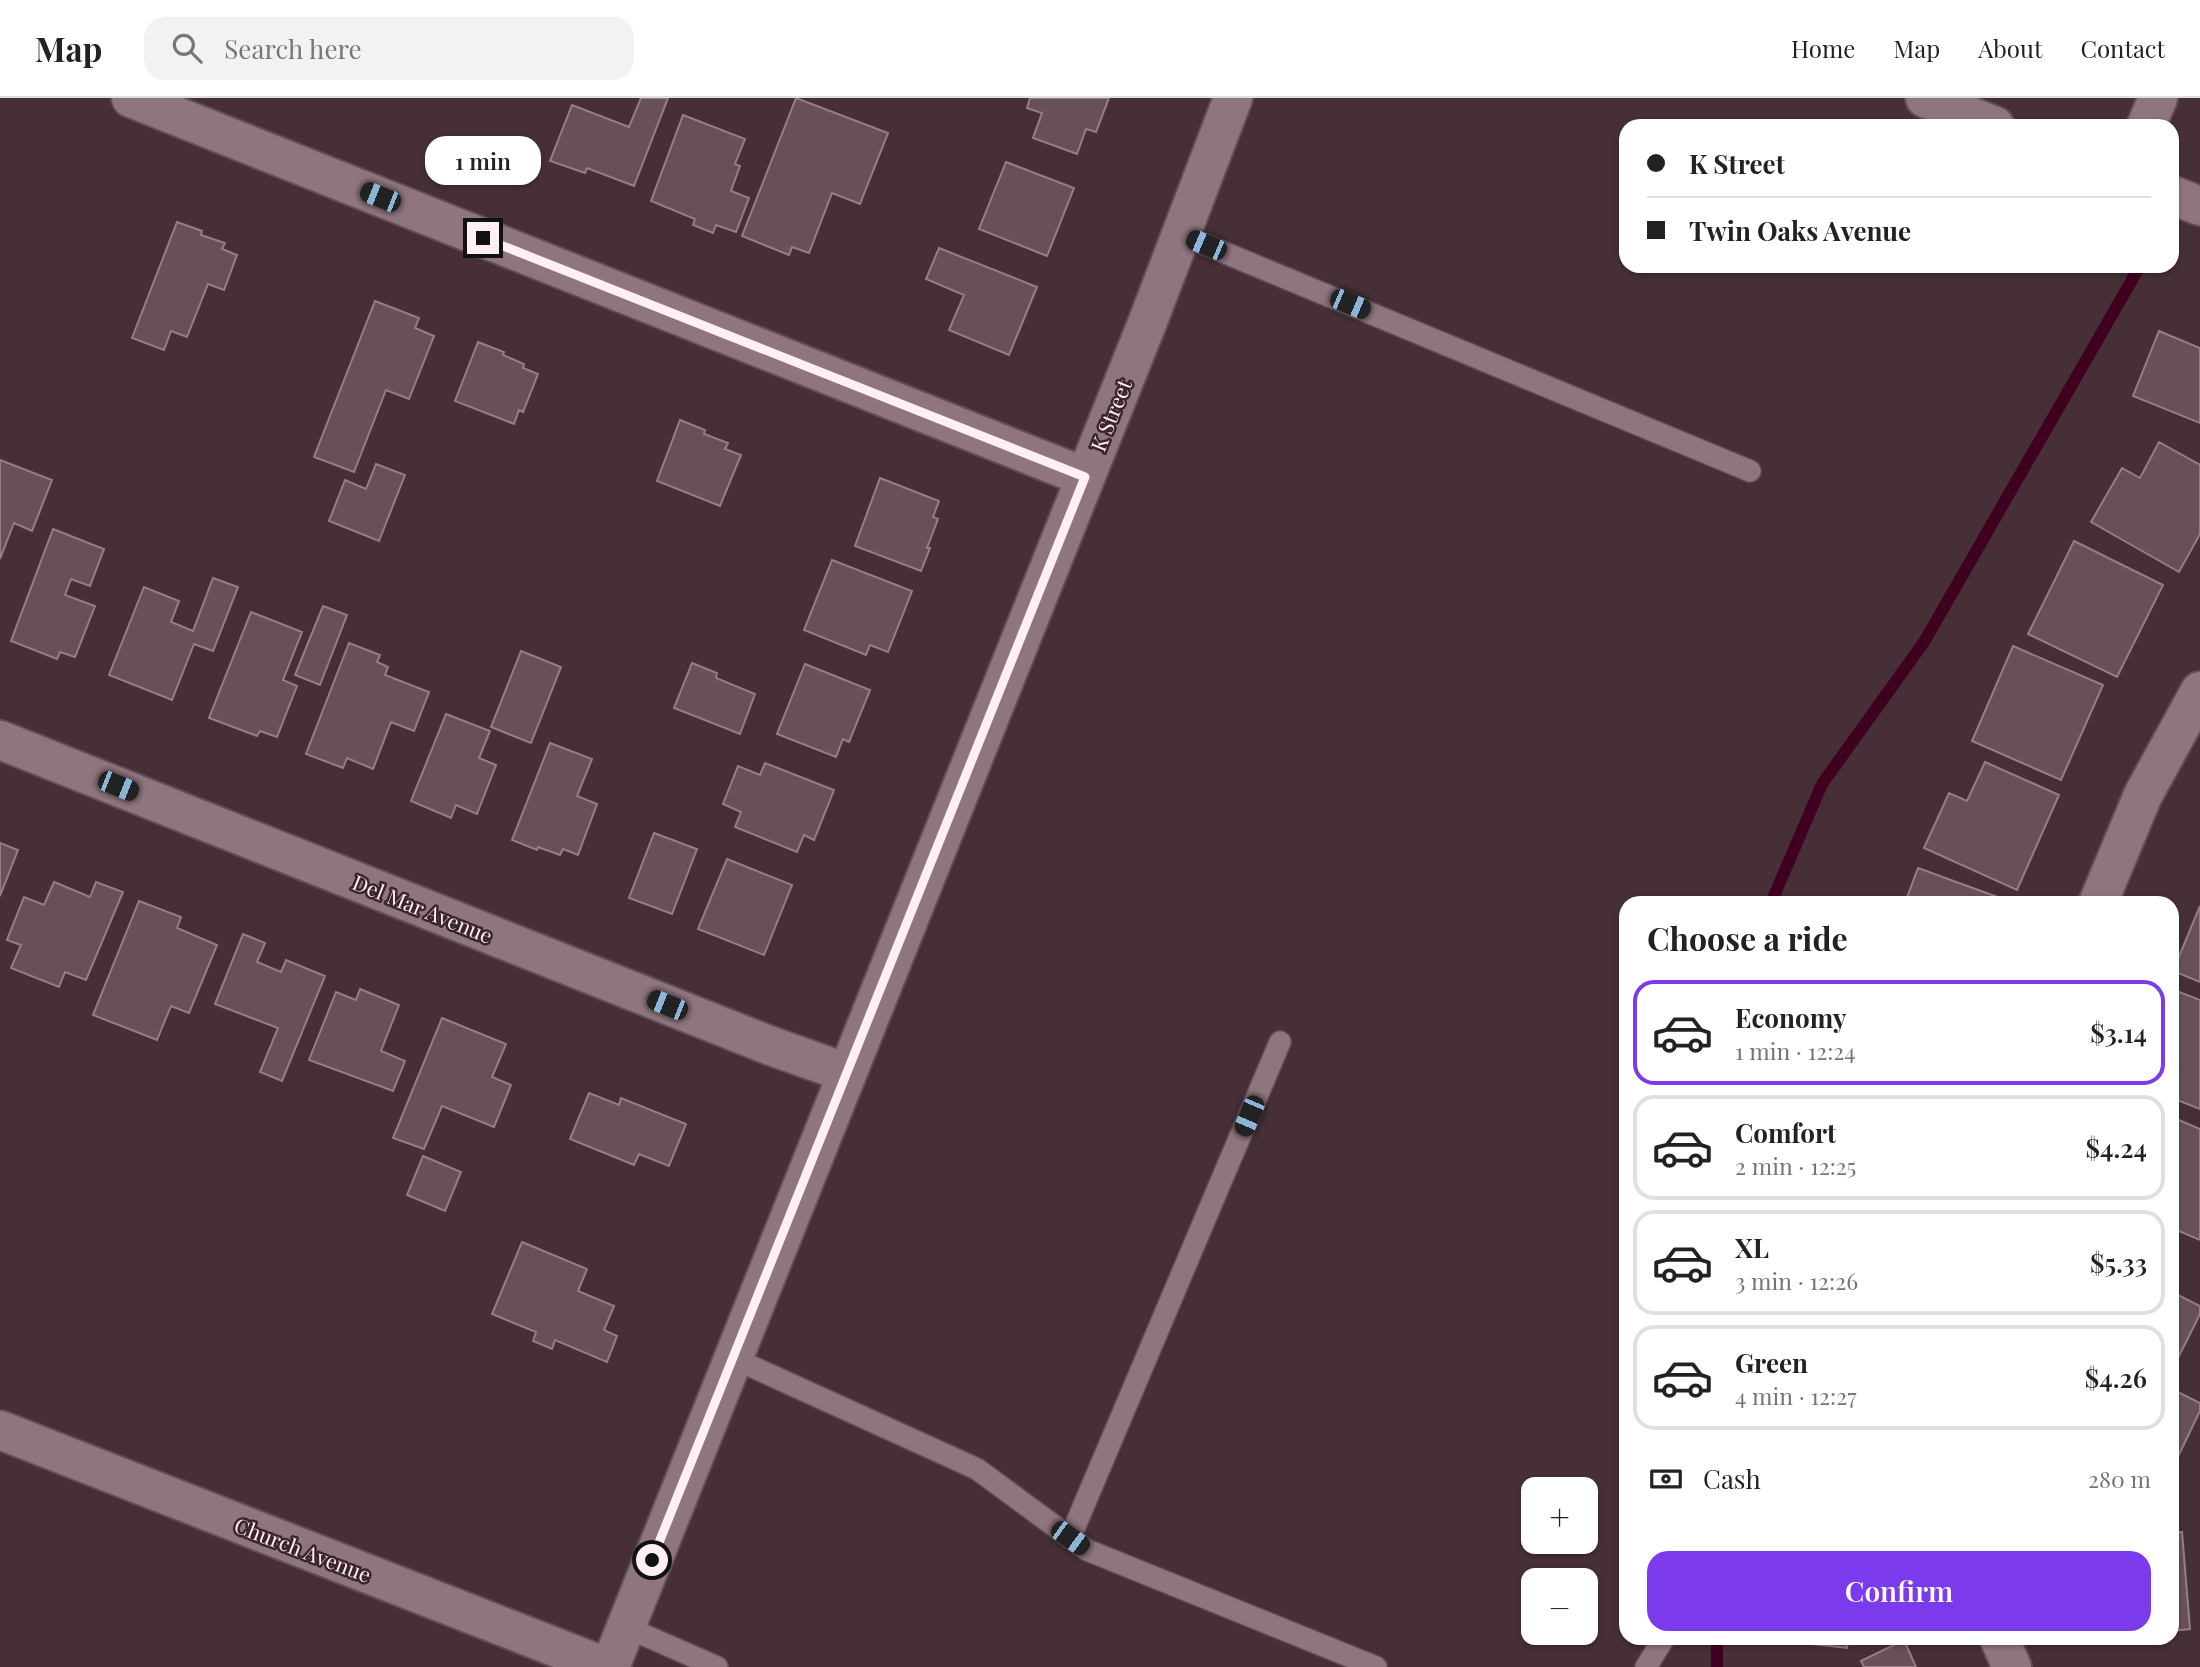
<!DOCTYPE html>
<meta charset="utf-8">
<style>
body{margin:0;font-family:"Playfair Display",serif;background:#f2f2f2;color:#222;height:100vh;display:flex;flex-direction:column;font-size:26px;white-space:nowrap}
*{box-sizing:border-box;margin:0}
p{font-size:23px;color:#767676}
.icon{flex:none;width:38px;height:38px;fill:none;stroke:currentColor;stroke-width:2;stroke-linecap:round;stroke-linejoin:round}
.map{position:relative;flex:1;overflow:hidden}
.details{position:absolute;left:1619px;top:798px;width:560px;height:749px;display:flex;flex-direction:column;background:#fff;border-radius:21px;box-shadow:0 2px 5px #0004}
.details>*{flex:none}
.guide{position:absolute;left:1619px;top:21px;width:560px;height:154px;border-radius:21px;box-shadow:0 2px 5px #0004;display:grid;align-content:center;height:154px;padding:0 28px;background:#fff}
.tools{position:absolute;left:1521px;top:1379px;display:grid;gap:14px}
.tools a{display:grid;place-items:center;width:77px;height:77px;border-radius:14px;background:#fff;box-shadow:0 2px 5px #0004;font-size:35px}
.end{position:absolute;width:32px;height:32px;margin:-16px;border:9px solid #feeff3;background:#111;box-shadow:0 0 0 4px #111}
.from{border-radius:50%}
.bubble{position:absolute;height:49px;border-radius:21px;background:#fff;box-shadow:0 2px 5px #0004;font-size:23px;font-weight:600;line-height:49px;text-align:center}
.car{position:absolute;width:21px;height:42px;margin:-21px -10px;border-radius:9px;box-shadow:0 0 5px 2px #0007;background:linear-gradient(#222 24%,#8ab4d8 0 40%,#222 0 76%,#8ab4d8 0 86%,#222 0)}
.guide b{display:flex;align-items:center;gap:24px;height:66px;font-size:26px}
.guide b+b{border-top:2px solid #e0e0e0}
.guide i{width:18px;height:18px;background:#222}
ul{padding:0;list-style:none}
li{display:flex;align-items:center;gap:21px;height:105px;margin:0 14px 10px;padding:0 14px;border:4px solid #e0e0e0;border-radius:21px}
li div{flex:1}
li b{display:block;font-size:26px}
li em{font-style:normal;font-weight:600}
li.on{border-color:#7c3aed}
li>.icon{width:63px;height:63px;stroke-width:1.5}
h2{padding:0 28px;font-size:32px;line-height:84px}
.pay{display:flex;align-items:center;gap:18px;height:77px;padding:0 28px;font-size:26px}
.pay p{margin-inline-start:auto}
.action{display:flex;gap:14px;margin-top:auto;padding:14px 28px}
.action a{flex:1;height:80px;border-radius:21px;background:#7c3aed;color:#fff;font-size:28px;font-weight:600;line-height:80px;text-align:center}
header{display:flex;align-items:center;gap:42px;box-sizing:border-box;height:98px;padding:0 35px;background:#fff;border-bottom:2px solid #e0e0e0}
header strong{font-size:33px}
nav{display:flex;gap:38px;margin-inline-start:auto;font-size:24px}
.search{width:490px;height:63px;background:#f2f2f2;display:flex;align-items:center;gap:18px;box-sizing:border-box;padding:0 24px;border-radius:21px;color:#767676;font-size:26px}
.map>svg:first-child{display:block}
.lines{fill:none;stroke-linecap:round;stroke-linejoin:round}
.stream{stroke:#400020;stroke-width:12}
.building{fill:#685058;stroke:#977d85;stroke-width:2}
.lane-casing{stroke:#624f55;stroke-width:24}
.street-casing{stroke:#624f55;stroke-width:42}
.secondary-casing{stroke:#624f55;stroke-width:42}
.lane{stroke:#8f757e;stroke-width:21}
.street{stroke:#8f757e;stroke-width:38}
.secondary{stroke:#8f757e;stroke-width:38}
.route{stroke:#feeff3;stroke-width:9}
.labels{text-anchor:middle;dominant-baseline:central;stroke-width:5;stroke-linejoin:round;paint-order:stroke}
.street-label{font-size:21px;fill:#feeff3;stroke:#3b252d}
</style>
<header>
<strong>Map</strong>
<div class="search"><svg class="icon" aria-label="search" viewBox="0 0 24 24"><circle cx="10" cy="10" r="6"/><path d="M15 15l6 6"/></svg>Search here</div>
<nav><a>Home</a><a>Map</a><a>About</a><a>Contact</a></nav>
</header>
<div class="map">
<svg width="2200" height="1569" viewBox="0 0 2200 1569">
<rect width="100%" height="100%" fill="#462f37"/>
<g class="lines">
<path class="stream" d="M 1771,805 L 1822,686 L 1924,544 L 2140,168
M 1717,1540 L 1717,1569"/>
</g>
<path class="building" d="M 641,0 L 668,0 L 634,88 L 587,70 L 585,75 L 550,63 L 572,7 L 629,29 Z
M 796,0 L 888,35 L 860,106 L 832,95 L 809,155 L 792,149 L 789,157 L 742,138 Z
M 1030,0 L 1109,0 L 1096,34 L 1086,31 L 1077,56 L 1033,40 L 1042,15 L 1027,10 Z
M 683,17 L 745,41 L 735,66 L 740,68 L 731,93 L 749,100 L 736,134 L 716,127 L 713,135 L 693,127 L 695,121 L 651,103 Z
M 1006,64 L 1074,90 L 1047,158 L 979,131 Z
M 177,124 L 202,133 L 201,137 L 225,145 L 222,151 L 237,157 L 224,192 L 208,186 L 187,239 L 171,233 L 164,252 L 132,240 Z
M 939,150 L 1037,189 L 1009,257 L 949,232 L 964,197 L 926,181 Z
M 375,203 L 419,220 L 415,230 L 434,238 L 409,301 L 386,292 L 354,374 L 314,359 Z
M 2159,233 L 2200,250 L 2200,325 L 2133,298 Z
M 478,244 L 504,254 L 503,257 L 524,266 L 523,270 L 538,276 L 523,314 L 519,312 L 514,326 L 455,303 Z
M 680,322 L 705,332 L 704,336 L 728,345 L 725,351 L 741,357 L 720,408 L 657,383 Z
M 2159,344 L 2200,367 L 2200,436 L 2179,474 L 2091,424 L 2122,370 L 2140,380 Z
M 0,362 L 52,382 L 32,433 L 14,425 L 0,461 Z
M 376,366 L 405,377 L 379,443 L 329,423 L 345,382 L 366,391 Z
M 880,380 L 939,403 L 933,419 L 938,421 L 927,450 L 930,450 L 921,473 L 855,448 Z
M 53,431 L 104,451 L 90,488 L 71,481 L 65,497 L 95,508 L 75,559 L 60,554 L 57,561 L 11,543 Z
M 2074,443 L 2163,487 L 2117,579 L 2028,536 Z
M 832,462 L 912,493 L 888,554 L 870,547 L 866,557 L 804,532 Z
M 213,480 L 238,489 L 213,553 L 194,546 L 172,602 L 109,577 L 144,489 L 179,503 L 171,524 L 193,533 Z
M 323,508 L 347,517 L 320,587 L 295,577 Z
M 251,514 L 302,534 L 283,582 L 297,588 L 277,639 L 260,633 L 257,638 L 209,620 Z
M 349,545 L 380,557 L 377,564 L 388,569 L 385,577 L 429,594 L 414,633 L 391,624 L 373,671 L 347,660 L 343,670 L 306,656 Z
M 2013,548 L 2103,587 L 2061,682 L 1972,643 Z
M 521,553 L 561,569 L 531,645 L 491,629 Z
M 692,565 L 717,575 L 716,580 L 755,596 L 740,636 L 674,610 Z
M 805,566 L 870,592 L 849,644 L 843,641 L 836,659 L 777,636 Z
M 446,616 L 490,633 L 479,660 L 496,667 L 477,716 L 456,707 L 451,720 L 411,703 Z
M 550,645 L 592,661 L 577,698 L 597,706 L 578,757 L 563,751 L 560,757 L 538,749 L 537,752 L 512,742 Z
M 1985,664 L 2059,697 L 2017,792 L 1924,750 L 1949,695 L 1967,703 Z
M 765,665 L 834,692 L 814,742 L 804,737 L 797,754 L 735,729 L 741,714 L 723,706 L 738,668 L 760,677 Z
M 654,735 L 697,751 L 672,816 L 629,800 Z
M 0,745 L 18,752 L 0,798 Z
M 727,761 L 792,787 L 764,857 L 698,831 Z
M 1918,770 L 2014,805 L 1905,805 Z
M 54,784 L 90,799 L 96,784 L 123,794 L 86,882 L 65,874 L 59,889 L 11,870 L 21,847 L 7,842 L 24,799 L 44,807 Z
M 139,803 L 181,819 L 177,830 L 217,847 L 189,915 L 171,908 L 157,942 L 93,917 Z
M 2200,808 L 2200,884 L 2173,873 Z
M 243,836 L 265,845 L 257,864 L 281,874 L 286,862 L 325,878 L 282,983 L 260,974 L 278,930 L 215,906 Z
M 360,891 L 399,907 L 381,953 L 405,963 L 393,993 L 309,962 L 336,894 L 356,902 Z
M 2174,892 L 2200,902 L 2200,1011 L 2172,1000 Z
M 442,920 L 506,946 L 492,979 L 511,987 L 494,1029 L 442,1008 L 424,1051 L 393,1040 Z
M 589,995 L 619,1007 L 621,1000 L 686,1026 L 669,1068 L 639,1056 L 634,1067 L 570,1041 Z
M 2172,1019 L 2200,1031 L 2200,1142 L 2172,1130 Z
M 423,1058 L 461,1074 L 445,1113 L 407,1097 Z
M 522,1144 L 587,1171 L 578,1193 L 614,1208 L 604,1232 L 617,1238 L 607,1264 L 555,1242 L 552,1251 L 533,1243 L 536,1234 L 492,1216 Z
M 2172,1194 L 2200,1208 L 2200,1216 L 2175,1266 L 2172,1265 Z
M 2172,1291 L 2200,1305 L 2200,1313 L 2172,1371 Z
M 2172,1434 L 2182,1434 L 2190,1531 L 2172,1533 Z
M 1785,1540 L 1848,1540 L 1847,1550 L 1785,1543 Z
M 1904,1542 L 1916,1569 L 1864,1569 L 1861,1563 Z"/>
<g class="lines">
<g class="lane-casing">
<path id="lane" d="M 1182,137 L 1750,373
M 733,1260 L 977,1371 L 1087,1452 L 1376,1569
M 1070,1440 L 1280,944
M 626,1529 L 717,1569
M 1646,1569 L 1664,1540"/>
</g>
<g class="street-casing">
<path id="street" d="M 131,0 L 1085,379
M 2146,28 L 2158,0
M 0,642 L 771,948 L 847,975
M 2098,805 L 2143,697 L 2200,593
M 0,1332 L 606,1569
M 1999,1540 L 2012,1569"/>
</g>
<g class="secondary-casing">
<path id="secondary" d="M 1925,0 L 1995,28
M 2172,97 L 2200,108
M 610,1569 L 1148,223 L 1233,0"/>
</g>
<use href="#lane" class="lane"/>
<use href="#street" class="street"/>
<use href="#secondary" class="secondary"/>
</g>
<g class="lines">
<path class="route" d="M 483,140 L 1085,379 L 652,1462"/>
</g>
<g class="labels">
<g class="street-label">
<text transform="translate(1110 317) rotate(-68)">K Street</text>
<text transform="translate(423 810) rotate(22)">Del Mar Avenue</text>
<text transform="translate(303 1451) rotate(21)">Church Avenue</text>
</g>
</g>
</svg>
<div class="tools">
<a>+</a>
<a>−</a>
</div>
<i class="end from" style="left:652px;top:1462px"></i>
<i class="end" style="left:483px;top:140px"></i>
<div class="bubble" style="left:425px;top:38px;width:116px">1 min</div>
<i class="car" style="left:380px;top:99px;rotate:292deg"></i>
<i class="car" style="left:1206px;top:147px;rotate:293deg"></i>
<i class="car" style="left:1350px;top:206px;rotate:113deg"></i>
<i class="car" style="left:118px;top:688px;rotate:112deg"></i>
<i class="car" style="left:667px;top:907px;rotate:292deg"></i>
<i class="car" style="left:1249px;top:1018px;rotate:203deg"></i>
<i class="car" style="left:1070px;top:1440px;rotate:126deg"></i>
<div class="guide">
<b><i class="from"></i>K Street</b>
<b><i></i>Twin Oaks Avenue</b>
</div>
<section class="details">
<h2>Choose a ride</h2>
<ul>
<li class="on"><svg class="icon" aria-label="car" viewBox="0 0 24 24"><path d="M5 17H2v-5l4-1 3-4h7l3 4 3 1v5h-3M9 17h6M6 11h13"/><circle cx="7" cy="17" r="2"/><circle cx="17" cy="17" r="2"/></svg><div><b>Economy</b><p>1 min · 12:24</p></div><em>$3.14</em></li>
<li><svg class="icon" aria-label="car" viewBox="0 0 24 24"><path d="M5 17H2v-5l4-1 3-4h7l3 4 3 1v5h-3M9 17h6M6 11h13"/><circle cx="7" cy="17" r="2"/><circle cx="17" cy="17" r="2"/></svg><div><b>Comfort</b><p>2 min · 12:25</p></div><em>$4.24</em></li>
<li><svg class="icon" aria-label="car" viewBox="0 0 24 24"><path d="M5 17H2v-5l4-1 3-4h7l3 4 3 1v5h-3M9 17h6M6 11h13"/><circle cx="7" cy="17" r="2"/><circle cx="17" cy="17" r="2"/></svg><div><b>XL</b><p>3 min · 12:26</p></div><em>$5.33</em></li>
<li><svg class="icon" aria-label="car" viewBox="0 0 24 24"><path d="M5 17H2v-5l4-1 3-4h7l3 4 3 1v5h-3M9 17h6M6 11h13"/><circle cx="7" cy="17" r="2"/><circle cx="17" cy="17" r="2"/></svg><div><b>Green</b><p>4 min · 12:27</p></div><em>$4.26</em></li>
</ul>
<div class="pay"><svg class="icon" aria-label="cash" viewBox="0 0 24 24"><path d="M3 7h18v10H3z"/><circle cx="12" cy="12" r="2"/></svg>Cash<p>280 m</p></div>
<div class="action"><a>Confirm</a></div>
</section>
</div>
